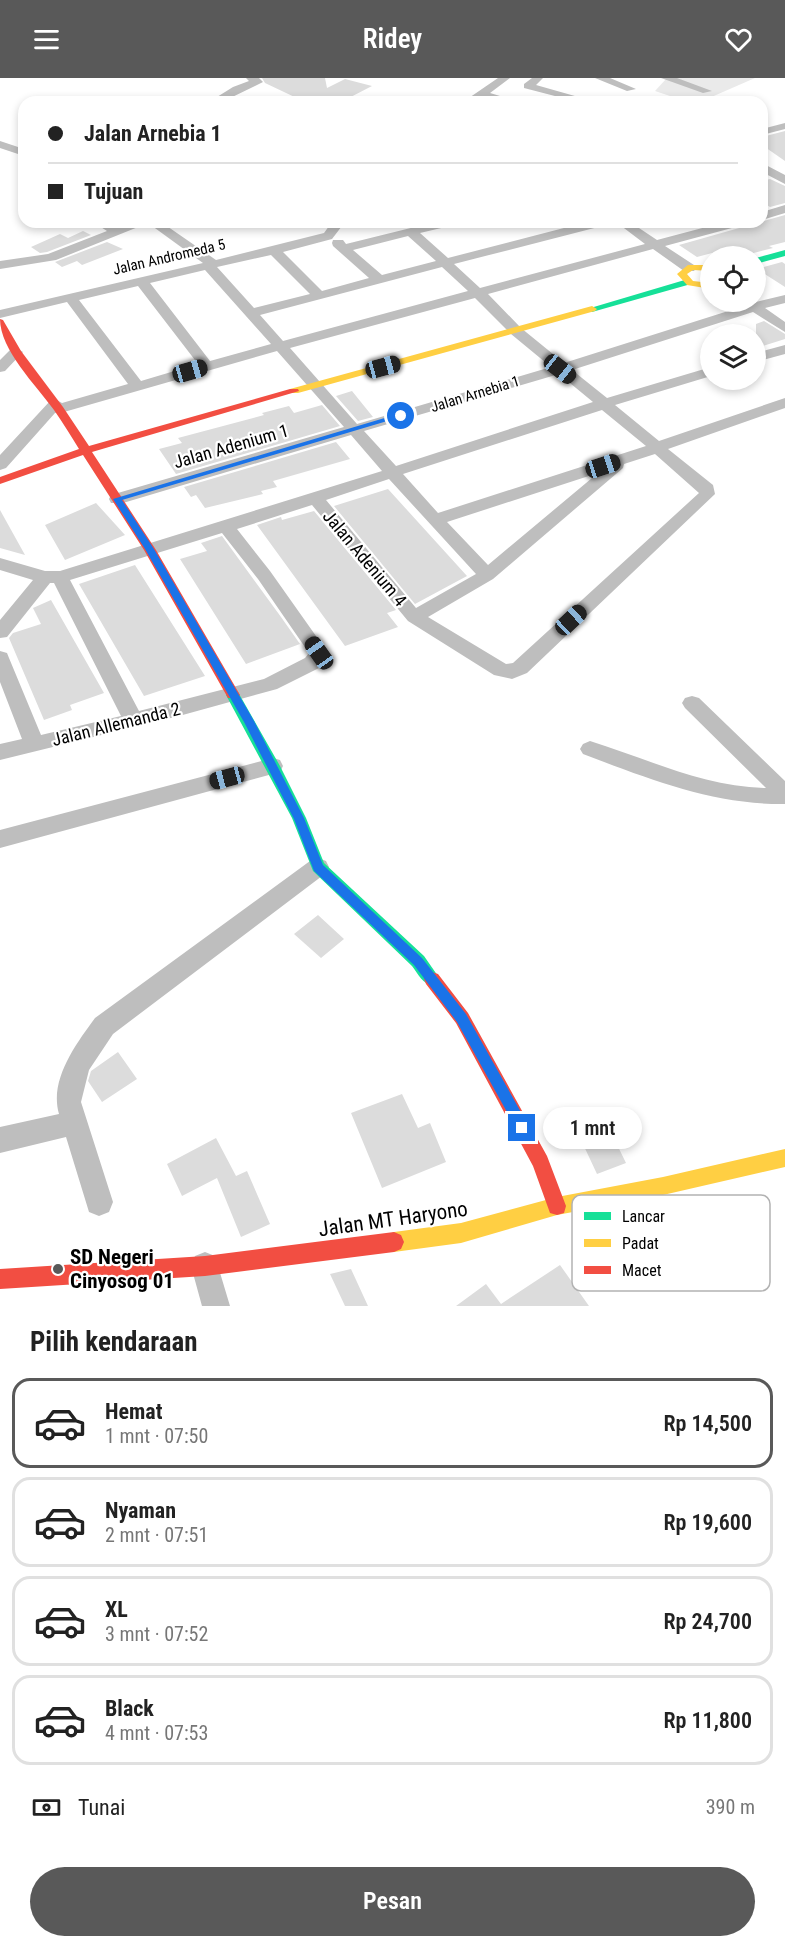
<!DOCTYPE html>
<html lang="id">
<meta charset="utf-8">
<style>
body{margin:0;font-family:"Roboto Condensed",sans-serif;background:#f6f6f6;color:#222;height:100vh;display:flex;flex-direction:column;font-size:22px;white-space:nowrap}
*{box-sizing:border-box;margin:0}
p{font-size:20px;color:#767676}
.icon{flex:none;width:33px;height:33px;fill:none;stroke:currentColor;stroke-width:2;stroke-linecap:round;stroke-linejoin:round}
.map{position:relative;height:1228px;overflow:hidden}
.panel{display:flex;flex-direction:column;background:#fff;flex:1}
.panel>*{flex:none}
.guide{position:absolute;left:18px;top:18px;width:750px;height:132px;border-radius:18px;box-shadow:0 3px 9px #0003;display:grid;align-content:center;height:132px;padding:0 30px;background:#fff}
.buttons{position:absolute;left:700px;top:168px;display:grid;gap:12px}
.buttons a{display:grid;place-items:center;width:66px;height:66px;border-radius:50%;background:#fff;box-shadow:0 3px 9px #0003;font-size:30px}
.end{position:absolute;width:27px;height:27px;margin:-14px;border:8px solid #1a73e8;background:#fff;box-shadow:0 0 0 3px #fff}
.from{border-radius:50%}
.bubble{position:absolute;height:42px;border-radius:21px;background:#fff;box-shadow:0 3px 9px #0003;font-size:20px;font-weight:600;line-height:42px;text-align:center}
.car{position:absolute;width:18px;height:36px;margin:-18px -9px;border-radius:8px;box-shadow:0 0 4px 2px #0007;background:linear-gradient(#222 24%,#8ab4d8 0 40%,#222 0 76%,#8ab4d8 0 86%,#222 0)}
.guide b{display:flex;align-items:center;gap:21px;height:57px;font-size:22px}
.guide b+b{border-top:2px solid #e0e0e0}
.guide i{width:15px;height:15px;background:#222}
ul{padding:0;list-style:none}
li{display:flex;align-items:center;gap:18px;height:90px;margin:0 12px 9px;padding:0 18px;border:3px solid #e0e0e0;border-radius:18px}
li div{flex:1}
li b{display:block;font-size:22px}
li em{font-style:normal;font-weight:600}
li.on{border-color:#595959}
li>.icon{width:54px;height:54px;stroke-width:1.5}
h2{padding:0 30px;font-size:27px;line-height:72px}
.pay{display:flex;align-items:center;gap:15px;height:66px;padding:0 30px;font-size:22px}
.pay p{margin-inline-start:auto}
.primary-button{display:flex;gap:12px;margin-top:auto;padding:12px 30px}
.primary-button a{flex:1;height:69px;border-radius:36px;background:#595959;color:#fff;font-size:24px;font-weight:600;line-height:69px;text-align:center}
header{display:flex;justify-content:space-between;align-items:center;height:78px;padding:0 30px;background:#595959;color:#fff;font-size:27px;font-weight:600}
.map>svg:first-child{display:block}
.green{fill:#eaeaea}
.building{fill:#dcdcdc}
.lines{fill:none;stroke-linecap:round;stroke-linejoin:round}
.street{fill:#bebebe;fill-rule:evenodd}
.fast{fill:#16e098;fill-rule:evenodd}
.slow{fill:#ffcf43;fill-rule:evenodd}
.jam{fill:#f24e42;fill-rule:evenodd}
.route{fill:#1a73e8}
.poi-dot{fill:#595959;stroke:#fff;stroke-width:2}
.labels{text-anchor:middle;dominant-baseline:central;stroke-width:4.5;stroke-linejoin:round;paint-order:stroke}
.far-street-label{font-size:15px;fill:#000;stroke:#fff}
.street-label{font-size:18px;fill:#000;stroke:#fff}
.near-street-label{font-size:21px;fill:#000;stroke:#fff}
.near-poi-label{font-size:21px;font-weight:bold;fill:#000;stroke:#fff;text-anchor:start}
.key{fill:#fff;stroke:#b2b2b2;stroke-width:1.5}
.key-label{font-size:16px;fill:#000}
</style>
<header><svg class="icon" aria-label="menu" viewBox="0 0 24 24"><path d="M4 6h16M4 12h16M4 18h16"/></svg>Ridey<svg class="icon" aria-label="heart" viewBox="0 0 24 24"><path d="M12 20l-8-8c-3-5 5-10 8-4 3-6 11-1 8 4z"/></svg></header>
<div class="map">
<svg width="785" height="1228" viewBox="0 0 785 1228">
<rect width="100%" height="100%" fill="#fff"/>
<path class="green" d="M 667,0 L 755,0 L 700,24 L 688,24 L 655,13 Z"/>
<path class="building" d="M 262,0 L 325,0 L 327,10 L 345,1 L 372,8 L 341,24 L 301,24 L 303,23 L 265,5 Z
M 785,53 L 785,83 L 762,67 L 762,59 Z
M 770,101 L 785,108 L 785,125 L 770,129 L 762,124 L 762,103 Z
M 785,137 L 785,164 L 769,168 L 773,170 L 750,176 L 749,178 L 739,178 L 727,171 L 697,179 L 679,167 Z
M 83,153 L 91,157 L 47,174 L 40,175 L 31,169 L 60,156 L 68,160 Z
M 107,164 L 123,171 L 82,187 L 77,183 L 62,189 L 55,184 Z
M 782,184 L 785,186 L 785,209 L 757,191 Z
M 764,243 L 785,256 L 785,261 L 756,270 L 756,246 Z
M 352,313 L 373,339 L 358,343 L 336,318 Z
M 322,327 L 340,348 L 176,396 L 159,371 L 182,365 L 178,360 L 264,337 L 262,335 L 289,328 L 294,335 Z
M 336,364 L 350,381 L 273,403 L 277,409 L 261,413 L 263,416 L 205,430 L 196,417 L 191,419 L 184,409 Z
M 388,411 L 467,498 L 415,526 L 334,428 Z
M 96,425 L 125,457 L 65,482 L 45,447 Z
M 0,432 L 25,477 L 0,470 Z
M 314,433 L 396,532 L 387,535 L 398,549 L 345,568 L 257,447 L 281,439 L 282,442 Z
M 222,458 L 281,539 L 300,566 L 246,586 L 180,481 L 207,473 L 201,465 Z
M 135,487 L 205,598 L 144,618 L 79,506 Z
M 51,522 L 104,615 L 70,627 L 72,632 L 44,642 L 9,560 L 13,555 L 41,546 L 33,530 Z
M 318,837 L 344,861 L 321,880 L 294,856 Z
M 118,974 L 137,1001 L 102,1024 L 88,1003 L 91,993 Z
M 402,1016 L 418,1050 L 430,1045 L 446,1084 L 382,1110 L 351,1035 Z
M 603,1038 L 626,1085 L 597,1096 L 574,1047 Z
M 216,1060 L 236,1098 L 247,1093 L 270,1146 L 241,1159 L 217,1100 L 182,1118 L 167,1086 Z
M 560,1187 L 589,1228 L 456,1228 L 486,1206 L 501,1226 Z
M 351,1191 L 368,1228 L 345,1228 L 330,1196 Z"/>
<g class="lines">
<path class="street" d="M 246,0 L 259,0 L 263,4 L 222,24 L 209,24 L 233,9 L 249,3 Z
M 498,0 L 510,0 L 490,15 L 520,24 L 502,24 L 483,19 L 475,24 L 463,24 Z
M 532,0 L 543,0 L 536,7 L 596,24 L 578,24 L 524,10 L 524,6 Z
M 595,0 L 610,0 L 636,11 L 627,13 Z
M 661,0 L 677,0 L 712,13 L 703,15 Z
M 785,45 L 785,51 L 762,57 L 762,51 Z
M 0,63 L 24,71 L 24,78 L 0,70 Z
M 762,85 L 785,97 L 785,106 L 762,94 Z
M 785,127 L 785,135 L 762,142 L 762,134 Z
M 93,144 L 109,144 L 118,148 L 130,144 L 161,144 L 216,182 L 324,155 L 332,144 L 345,144 L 332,161 L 283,174 L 322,213 L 369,200 L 333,168 L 332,165 L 333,162 L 343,162 L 346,166 L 435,144 L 456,144 L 454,147 L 420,155 L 448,180 L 587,144 L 608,144 L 606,147 L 454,186 L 480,210 L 645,166 L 616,144 L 630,144 L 657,162 L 725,144 L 745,144 L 743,147 L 665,168 L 694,187 L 696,190 L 694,193 L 684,193 L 653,171 L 488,216 L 521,250 L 564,285 L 744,228 L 742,224 L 756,224 L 785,217 L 785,225 L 765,230 L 785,244 L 785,254 L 753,234 L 572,292 L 607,320 L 711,289 L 711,298 L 615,327 L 659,363 L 785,320 L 785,330 L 668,371 L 713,407 L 715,416 L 527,595 L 512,601 L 494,597 L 408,543 L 312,427 L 237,451 L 270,493 L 328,575 L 319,590 L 277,611 L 179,638 L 0,682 L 0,666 L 22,661 L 0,604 L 0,573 L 7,575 L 9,580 L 41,657 L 121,638 L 54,505 L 50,505 L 7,559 L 0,560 L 0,542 L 33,502 L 0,492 L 0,480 L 45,493 L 60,493 L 382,393 L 351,357 L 123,425 L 111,425 L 109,421 L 111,417 L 344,349 L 277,273 L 64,334 L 55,335 L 6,390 L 0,392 L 0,377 L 50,323 L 55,321 L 62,325 L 128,306 L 67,224 L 0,240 L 0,232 L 203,185 L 148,145 L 56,182 L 0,191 L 0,183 L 48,176 L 107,153 ZM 408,158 L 436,183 L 382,197 L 353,172 ZM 271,177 L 310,216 L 254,230 L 217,189 ZM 442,189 L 468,213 L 283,263 L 260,237 ZM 205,192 L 271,266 L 210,283 L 150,205 ZM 138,208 L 198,286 L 141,303 L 79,222 ZM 475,220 L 511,256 L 551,289 L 357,346 L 290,270 ZM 559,296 L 593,324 L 396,388 L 364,353 ZM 602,332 L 646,368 L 438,435 L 403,396 ZM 655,376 L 699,415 L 513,585 L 506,586 L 428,539 L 493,501 L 623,390 L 624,386 ZM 598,395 L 488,487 L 447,444 ZM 389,401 L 476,496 L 416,530 L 326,422 ZM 222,455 L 258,501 L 309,575 L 305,580 L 264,601 L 139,633 L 70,502 Z
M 785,267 L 785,276 L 756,284 L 756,275 Z
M 16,270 L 23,274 L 5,293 L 0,294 L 0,282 L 11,271 Z
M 692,618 L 699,620 L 785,703 L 785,726 C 714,727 649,701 583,676 L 580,671 L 583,666 L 590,663 C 648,681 704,709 766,710 L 685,630 L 682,625 L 685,620 Z
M 273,680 L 280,682 L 283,688 L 280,694 L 0,770 L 0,752 Z
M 318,780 L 326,783 L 329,789 L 326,795 L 113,956 L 89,992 L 81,1024 L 113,1124 L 109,1134 L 99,1138 L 89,1134 L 66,1059 L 0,1075 L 0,1049 L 59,1036 C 49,1002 76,966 95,940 L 310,783 Z
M 205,1174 L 215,1178 L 230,1228 L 202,1228 L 191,1188 L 195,1178 Z"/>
<path class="fast" d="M 785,172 L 785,178 L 756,186 L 756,180 Z
M 688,201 L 693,204 L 691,206 L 592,234 L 587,231 Z
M 233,612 L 238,614 L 280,688 L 306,740 L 324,785 L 424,878 L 440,901 L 438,906 C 425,911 419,897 412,888 L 313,793 L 292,740 L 226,617 Z"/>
<path class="slow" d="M 688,187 L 711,187 L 711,193 L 693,192 L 687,196 L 693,203 L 711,205 L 711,211 L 687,207 L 677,196 Z
M 592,228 L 597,231 L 595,233 L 298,315 L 290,315 L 289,313 L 290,311 Z
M 785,1071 L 785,1089 L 663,1117 L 557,1137 L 461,1165 L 394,1174 L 387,1171 L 384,1164 L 387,1157 L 394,1154 L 461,1145 L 557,1119 L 663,1099 Z"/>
<path class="jam" d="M 0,241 L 3,242 L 21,273 L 63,329 L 89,368 L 290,311 L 298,311 L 299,313 L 92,374 L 156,472 L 240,617 L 238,620 L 228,620 L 144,472 L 83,377 L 0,406 L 0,399 L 79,371 C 71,358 63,345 54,332 C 36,307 0,272 0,241 Z
M 432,894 L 438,896 L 468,935 L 547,1078 L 566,1128 L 564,1135 L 557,1137 L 550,1135 L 533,1088 L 456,945 L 426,906 L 424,901 L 426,896 Z
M 394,1154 L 401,1157 L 404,1164 L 401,1171 L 394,1174 L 205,1198 L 0,1211 L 0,1191 L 205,1178 Z"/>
</g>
<path class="route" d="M 398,336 L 404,338 L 122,422 L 154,471 L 254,643 L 304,740 L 323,787 L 422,880 L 466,936 L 527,1045 L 529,1050 L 527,1054 L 522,1056 L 518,1054 L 457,944 L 414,887 L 314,793 L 294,741 L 244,644 L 145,471 L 113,421 Z"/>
<circle class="poi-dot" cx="58" cy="1191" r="6"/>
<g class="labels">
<g class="far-street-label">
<text transform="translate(169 179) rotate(-13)">Jalan Andromeda 5</text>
<text transform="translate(475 316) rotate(-17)">Jalan Arnebia 1</text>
</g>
<g class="street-label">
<text transform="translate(231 368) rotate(-16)">Jalan Adenium 1</text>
<text transform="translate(365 480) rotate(50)">Jalan Adenium 4</text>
<text transform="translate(116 646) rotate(-14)">Jalan Allemanda 2</text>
</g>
<g class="near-street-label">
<text transform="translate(393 1141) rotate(-8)">Jalan MT Haryono</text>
</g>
<g class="near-poi-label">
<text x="70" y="1179">SD Negeri<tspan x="70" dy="24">Cinyosog 01</tspan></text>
</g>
</g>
<rect x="572" y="1117" width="198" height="96" rx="9" class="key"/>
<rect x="584" y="1134" width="27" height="8" fill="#16e098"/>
<rect x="584" y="1161" width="27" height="8" fill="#ffcf43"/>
<rect x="584" y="1188" width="27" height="8" fill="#f24e42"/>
<g class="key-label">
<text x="622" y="1144">Lancar</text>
<text x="622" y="1171">Padat</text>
<text x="622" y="1198">Macet</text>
</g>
</svg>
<div class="buttons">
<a><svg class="icon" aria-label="locate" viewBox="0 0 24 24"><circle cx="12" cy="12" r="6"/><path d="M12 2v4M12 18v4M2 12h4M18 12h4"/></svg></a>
<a><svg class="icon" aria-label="layers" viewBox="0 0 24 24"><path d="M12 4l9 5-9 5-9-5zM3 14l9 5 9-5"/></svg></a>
</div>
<i class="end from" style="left:401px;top:338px"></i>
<i class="end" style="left:522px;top:1050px"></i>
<div class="bubble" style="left:543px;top:1029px;width:99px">1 mnt</div>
<i class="car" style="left:383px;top:289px;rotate:75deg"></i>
<i class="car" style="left:560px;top:291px;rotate:128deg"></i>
<i class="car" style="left:190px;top:293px;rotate:74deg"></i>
<i class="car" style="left:603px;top:388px;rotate:72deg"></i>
<i class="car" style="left:571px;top:542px;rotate:47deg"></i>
<i class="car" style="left:319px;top:575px;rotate:325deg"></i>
<i class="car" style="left:227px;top:700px;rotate:255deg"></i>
<div class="guide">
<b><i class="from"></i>Jalan Arnebia 1</b>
<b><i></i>Tujuan</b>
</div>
</div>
<section class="panel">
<h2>Pilih kendaraan</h2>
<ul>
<li class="on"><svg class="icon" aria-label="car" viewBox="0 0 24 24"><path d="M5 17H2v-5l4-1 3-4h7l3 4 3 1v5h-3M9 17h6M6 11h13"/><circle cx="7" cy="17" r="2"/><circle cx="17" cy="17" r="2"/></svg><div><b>Hemat</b><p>1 mnt · 07:50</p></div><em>Rp 14,500</em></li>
<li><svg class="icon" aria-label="car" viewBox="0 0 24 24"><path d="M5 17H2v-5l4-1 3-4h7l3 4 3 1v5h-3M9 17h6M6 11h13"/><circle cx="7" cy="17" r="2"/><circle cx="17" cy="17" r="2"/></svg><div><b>Nyaman</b><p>2 mnt · 07:51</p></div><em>Rp 19,600</em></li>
<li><svg class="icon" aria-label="car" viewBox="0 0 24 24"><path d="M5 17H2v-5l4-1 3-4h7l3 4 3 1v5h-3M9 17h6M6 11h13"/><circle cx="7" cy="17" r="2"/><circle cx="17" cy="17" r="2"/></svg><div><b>XL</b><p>3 mnt · 07:52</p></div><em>Rp 24,700</em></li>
<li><svg class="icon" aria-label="car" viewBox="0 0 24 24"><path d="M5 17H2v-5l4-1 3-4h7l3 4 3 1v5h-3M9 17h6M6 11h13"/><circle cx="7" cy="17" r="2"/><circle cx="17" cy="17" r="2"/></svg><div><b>Black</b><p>4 mnt · 07:53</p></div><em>Rp 11,800</em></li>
</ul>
<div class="pay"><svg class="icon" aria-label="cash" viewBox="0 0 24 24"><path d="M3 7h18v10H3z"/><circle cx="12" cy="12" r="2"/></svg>Tunai<p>390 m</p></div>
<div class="primary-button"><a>Pesan</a></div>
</section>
